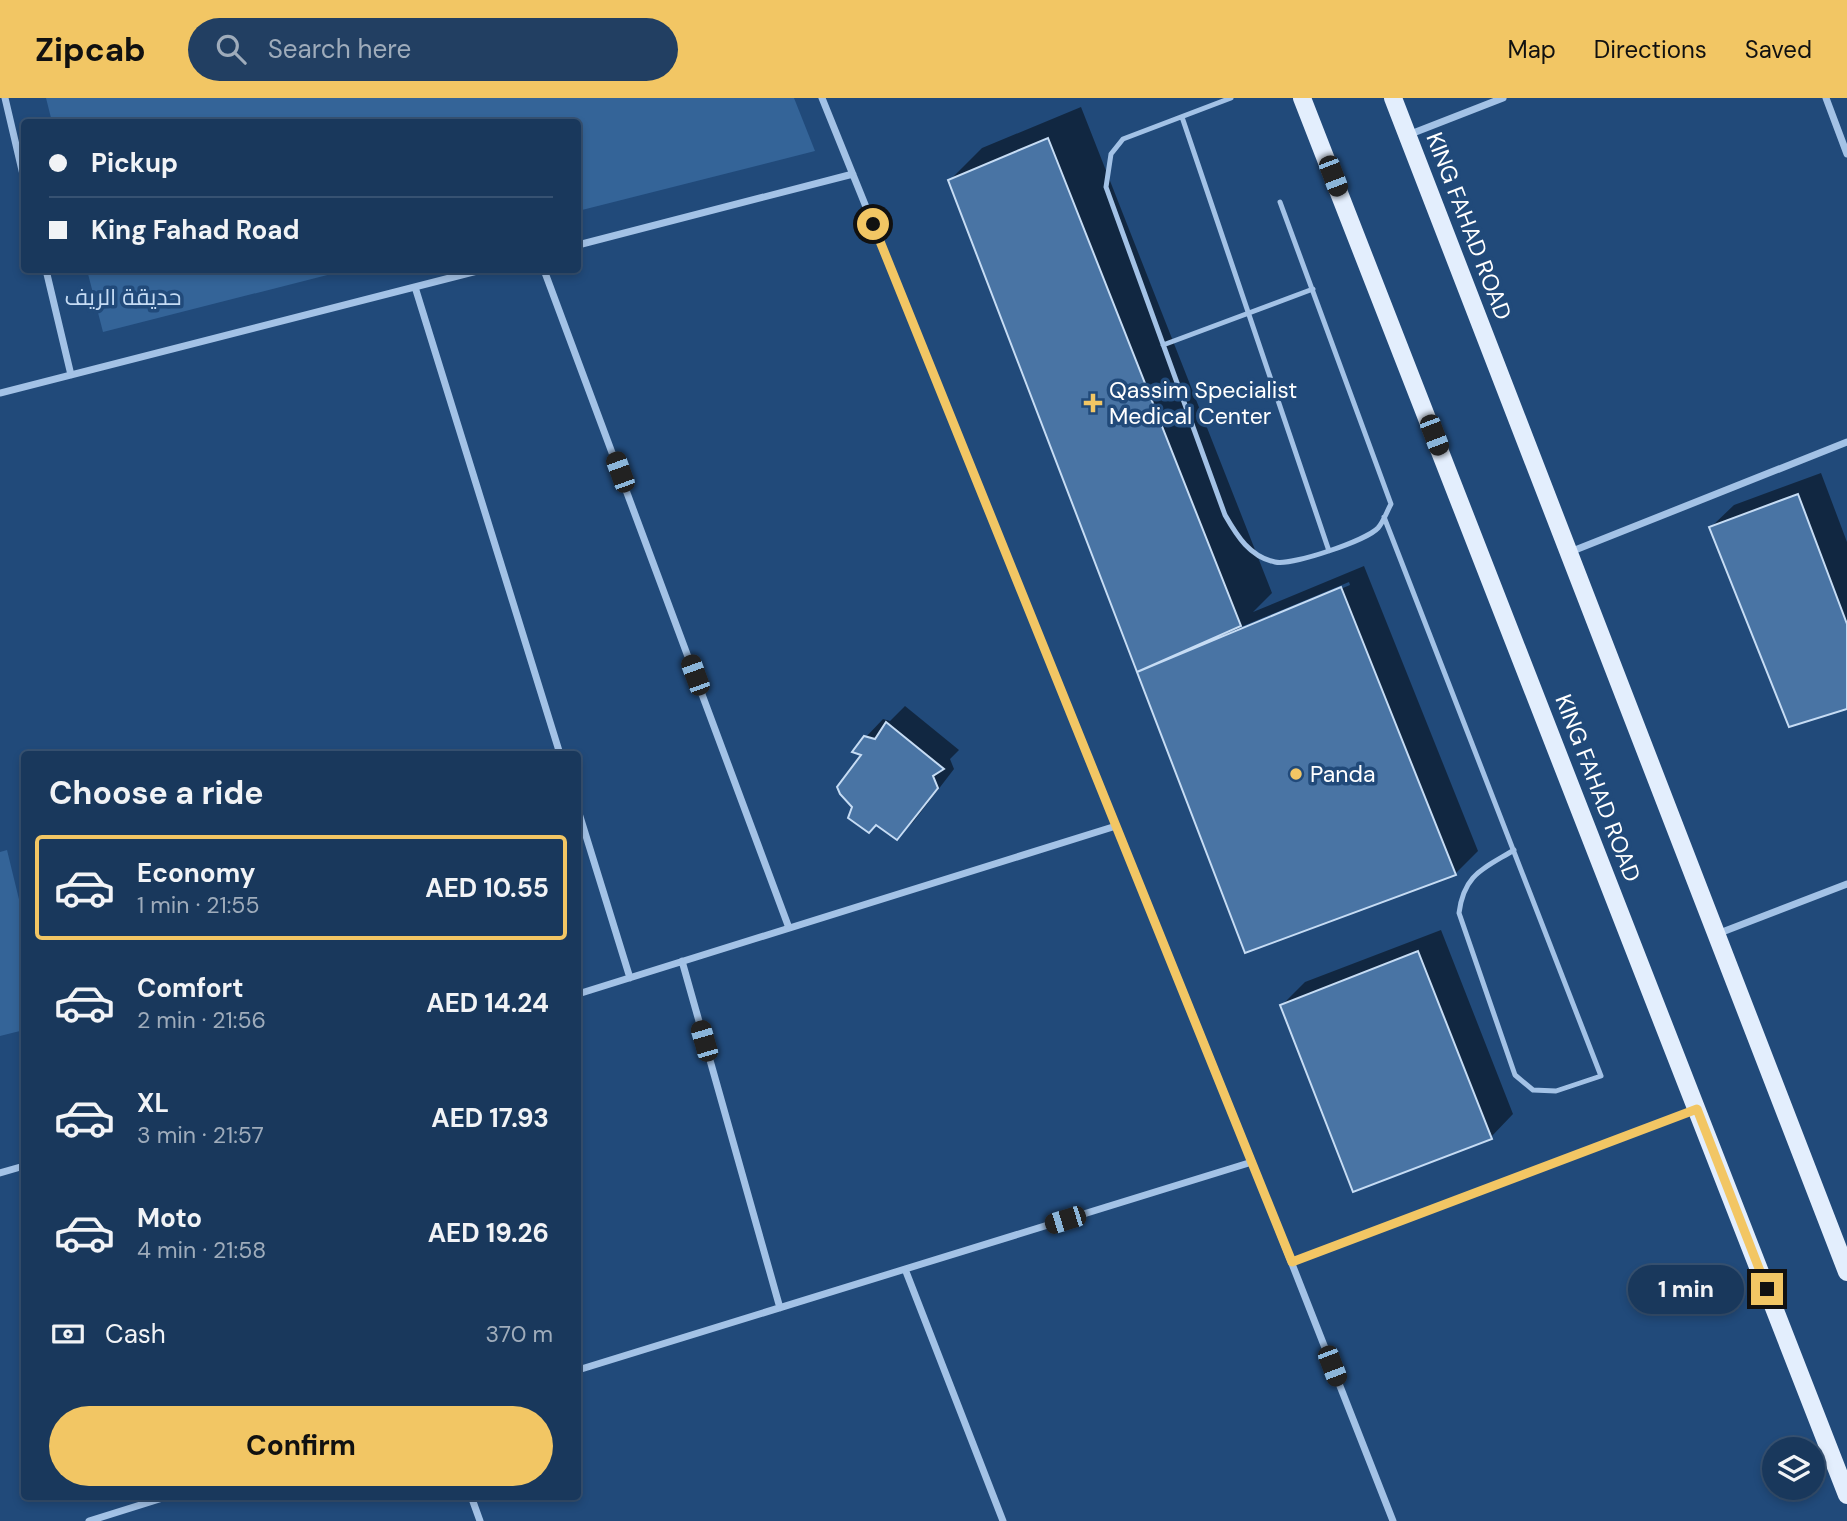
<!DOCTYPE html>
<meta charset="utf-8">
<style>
body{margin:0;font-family:"DM Sans",Cairo,sans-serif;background:#223f62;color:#f1f3f6;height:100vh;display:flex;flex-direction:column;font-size:26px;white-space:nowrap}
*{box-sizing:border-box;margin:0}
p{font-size:23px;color:#9facbb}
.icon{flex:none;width:38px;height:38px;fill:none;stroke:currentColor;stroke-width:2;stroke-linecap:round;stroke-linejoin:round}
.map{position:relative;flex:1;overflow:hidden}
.side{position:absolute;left:21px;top:653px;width:560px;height:749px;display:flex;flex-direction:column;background:#19385c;border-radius:7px;box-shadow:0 4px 10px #0003,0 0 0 2px #375272}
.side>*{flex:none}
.hud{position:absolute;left:21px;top:21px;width:560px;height:154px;border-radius:7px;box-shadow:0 4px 10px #0003,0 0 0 2px #375272;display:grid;align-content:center;height:154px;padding:0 28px;background:#19385c}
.buttons{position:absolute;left:1762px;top:1339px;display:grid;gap:14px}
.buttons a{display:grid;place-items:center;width:63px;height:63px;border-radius:50%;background:#19385c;box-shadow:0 4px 10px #0003,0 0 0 2px #375272;font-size:35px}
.end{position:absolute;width:32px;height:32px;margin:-16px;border:9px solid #f2c664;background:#111;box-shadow:0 0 0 4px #111}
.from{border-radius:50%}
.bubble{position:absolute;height:49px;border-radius:24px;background:#19385c;box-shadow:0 4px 10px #0003,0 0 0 2px #375272;font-size:23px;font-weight:700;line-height:49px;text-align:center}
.car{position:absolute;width:21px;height:42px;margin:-21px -10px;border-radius:9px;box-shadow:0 0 5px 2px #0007;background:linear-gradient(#222 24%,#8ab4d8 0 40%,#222 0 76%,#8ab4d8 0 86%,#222 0)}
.hud b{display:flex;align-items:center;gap:24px;height:66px;font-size:26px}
.hud b+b{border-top:2px solid #375272}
.hud i{width:18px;height:18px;background:#f1f3f6}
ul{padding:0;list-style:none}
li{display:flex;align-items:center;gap:21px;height:105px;margin:0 14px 10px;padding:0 14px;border:4px solid transparent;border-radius:7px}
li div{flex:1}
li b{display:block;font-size:26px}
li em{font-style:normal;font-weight:700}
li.on{border-color:#f2c664}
li>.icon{width:63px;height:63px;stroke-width:1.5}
h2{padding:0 28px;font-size:32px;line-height:84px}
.pay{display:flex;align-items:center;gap:18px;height:77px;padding:0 28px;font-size:26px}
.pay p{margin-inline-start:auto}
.button{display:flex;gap:14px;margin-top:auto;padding:14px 28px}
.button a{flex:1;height:80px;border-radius:42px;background:#f2c664;color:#111;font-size:28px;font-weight:700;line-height:80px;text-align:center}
header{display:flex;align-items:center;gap:42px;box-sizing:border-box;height:98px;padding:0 35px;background:#f2c664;color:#111}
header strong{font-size:33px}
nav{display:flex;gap:38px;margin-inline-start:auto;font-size:24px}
.search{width:490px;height:63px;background:#223f62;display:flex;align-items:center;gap:18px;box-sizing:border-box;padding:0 24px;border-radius:38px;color:#9facbb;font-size:26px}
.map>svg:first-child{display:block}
.green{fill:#346498}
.shadow{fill:#0007;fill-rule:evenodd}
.building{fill:#4974a4;stroke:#c6dcf4;stroke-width:2}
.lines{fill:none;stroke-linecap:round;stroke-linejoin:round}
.service{stroke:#a3c2e6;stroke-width:5}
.minor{stroke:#a3c2e6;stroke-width:7}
.primary{stroke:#e3eefd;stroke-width:18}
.route{stroke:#f2c664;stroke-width:9}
.poi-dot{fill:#f2c664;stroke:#214a7a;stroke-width:2.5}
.labels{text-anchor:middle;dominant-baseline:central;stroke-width:7;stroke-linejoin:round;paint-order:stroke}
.street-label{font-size:23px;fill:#fff;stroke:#214a7a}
.park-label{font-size:23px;fill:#c6dcf4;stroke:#214a7a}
.poi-label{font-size:23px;fill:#fff;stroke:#214a7a;text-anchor:start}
</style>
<header>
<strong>Zipcab</strong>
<div class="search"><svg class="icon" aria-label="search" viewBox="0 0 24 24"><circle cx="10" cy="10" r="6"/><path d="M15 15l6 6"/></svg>Search here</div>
<nav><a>Map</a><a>Directions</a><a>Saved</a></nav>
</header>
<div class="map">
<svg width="1847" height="1423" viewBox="0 0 1847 1423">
<rect width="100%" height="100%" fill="#214a7a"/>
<path class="green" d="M 46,0 L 794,0 L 815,53 L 578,113 L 578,24 L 52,24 Z
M 87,172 L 347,172 L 103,234 Z
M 7,752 L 24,822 L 24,932 L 0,938 L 0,754 Z"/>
<path class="shadow" d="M 1081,9 L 1272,495 L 1253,514 L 1364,468 L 1478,753 L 1455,776 L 1246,853 L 950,82 L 982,50 ZM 1349,484 L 1350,487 L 1164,565 L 1164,561 Z
M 1821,375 L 1847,444 L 1847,609 L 1711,429 L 1734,407 Z
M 905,608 L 959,652 L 950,661 L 954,671 L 914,723 L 897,740 L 854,709 L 866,639 L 883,621 L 890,623 Z
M 1441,832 L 1513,1016 L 1491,1039 L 1282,907 L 1305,884 Z"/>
<path class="building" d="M 1048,40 L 1241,528 L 1137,574 L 948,82 Z
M 1798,396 L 1847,526 L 1847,611 L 1789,629 L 1709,429 Z
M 1341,489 L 1456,777 L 1245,855 L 1137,574 Z
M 886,624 L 944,671 L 933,678 L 938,690 L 897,742 L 876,727 L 869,735 L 848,720 L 852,709 L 840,696 L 837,689 L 861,657 L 852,654 L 864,638 L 875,641 Z
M 1418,853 L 1492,1041 L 1353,1094 L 1280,907 Z"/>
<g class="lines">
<path class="service" d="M 1231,0 L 1123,41 L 1111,56 L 1106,89 L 1225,417 C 1237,438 1250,459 1275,464 C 1292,468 1367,442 1378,430 C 1384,423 1387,413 1391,406 L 1280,104
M 1182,19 L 1329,453
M 1163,247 L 1313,191
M 1384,419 L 1601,978 L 1556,993 L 1533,992 L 1515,977 L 1459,815 C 1464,776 1483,771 1514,752"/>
<path class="minor" d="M 5,0 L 24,81
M 822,0 L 1252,1064 L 1393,1423
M 1826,0 L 1847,56
M 1408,37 L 1503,0
M 578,147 L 853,76
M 46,172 L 71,277
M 544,172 L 789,830
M 415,189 L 560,656
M 0,295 L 481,172
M 1570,454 L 1847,344
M 578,712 L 630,880
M 1717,836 L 1847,786
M 682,863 L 780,1210
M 578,896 L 1116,728
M 0,1075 L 24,1068
M 1292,1164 L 1697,1011
M 905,1171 L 1003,1423
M 578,1272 L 1252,1064
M 471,1398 L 480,1423
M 89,1423 L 169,1398"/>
<path class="primary" d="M 1302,0 L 1847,1397
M 1393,0 L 1847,1174"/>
</g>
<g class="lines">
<path class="route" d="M 873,126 L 1292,1164 L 1697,1011 L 1767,1191"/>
</g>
<g class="poi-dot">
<path d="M1089.5 294.5h7v7h7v7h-7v7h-7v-7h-7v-7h7z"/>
<circle cx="1296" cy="676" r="7"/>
</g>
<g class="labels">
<g class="street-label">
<text transform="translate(1469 128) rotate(69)">KING FAHAD ROAD</text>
<text transform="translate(1598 690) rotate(69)">KING FAHAD ROAD</text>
</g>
<g class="park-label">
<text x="123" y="199">حديقة الريف</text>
</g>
<g class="poi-label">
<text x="1109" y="292">Qassim Specialist<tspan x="1109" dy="26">Medical Center</tspan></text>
<text x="1310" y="676">Panda</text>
</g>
</g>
</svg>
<div class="buttons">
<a><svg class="icon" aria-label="layers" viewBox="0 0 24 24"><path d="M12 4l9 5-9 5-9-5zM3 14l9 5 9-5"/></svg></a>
</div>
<i class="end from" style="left:873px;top:126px"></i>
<i class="end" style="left:1767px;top:1191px"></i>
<div class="bubble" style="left:1628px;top:1167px;width:116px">1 min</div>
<i class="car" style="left:1333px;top:78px;rotate:159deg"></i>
<i class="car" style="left:1434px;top:337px;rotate:159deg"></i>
<i class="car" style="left:620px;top:374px;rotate:340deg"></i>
<i class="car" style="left:695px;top:577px;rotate:340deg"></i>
<i class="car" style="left:704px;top:943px;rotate:344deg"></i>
<i class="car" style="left:1065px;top:1122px;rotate:253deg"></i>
<i class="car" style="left:1332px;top:1268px;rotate:159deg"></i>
<div class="hud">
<b><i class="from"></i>Pickup</b>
<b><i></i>King Fahad Road</b>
</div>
<section class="side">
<h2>Choose a ride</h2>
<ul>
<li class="on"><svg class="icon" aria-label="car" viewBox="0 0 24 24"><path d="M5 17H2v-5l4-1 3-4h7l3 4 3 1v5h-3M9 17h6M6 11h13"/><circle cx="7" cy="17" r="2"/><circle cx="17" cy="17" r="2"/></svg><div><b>Economy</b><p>1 min · 21:55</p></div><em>AED 10.55</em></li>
<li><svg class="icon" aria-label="car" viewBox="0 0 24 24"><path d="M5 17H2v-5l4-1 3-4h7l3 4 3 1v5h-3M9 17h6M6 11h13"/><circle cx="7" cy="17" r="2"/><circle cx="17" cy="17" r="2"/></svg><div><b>Comfort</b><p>2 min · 21:56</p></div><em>AED 14.24</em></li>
<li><svg class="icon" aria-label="car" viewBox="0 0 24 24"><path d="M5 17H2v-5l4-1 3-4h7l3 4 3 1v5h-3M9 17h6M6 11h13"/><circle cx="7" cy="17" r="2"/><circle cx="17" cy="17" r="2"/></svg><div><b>XL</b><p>3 min · 21:57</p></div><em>AED 17.93</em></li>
<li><svg class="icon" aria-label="car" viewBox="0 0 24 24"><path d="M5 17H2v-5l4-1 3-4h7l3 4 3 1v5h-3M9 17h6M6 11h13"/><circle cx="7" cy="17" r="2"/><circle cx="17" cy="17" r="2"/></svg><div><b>Moto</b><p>4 min · 21:58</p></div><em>AED 19.26</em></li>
</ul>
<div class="pay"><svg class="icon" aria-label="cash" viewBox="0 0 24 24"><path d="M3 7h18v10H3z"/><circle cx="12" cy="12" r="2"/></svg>Cash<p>370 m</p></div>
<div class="button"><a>Confirm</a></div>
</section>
</div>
